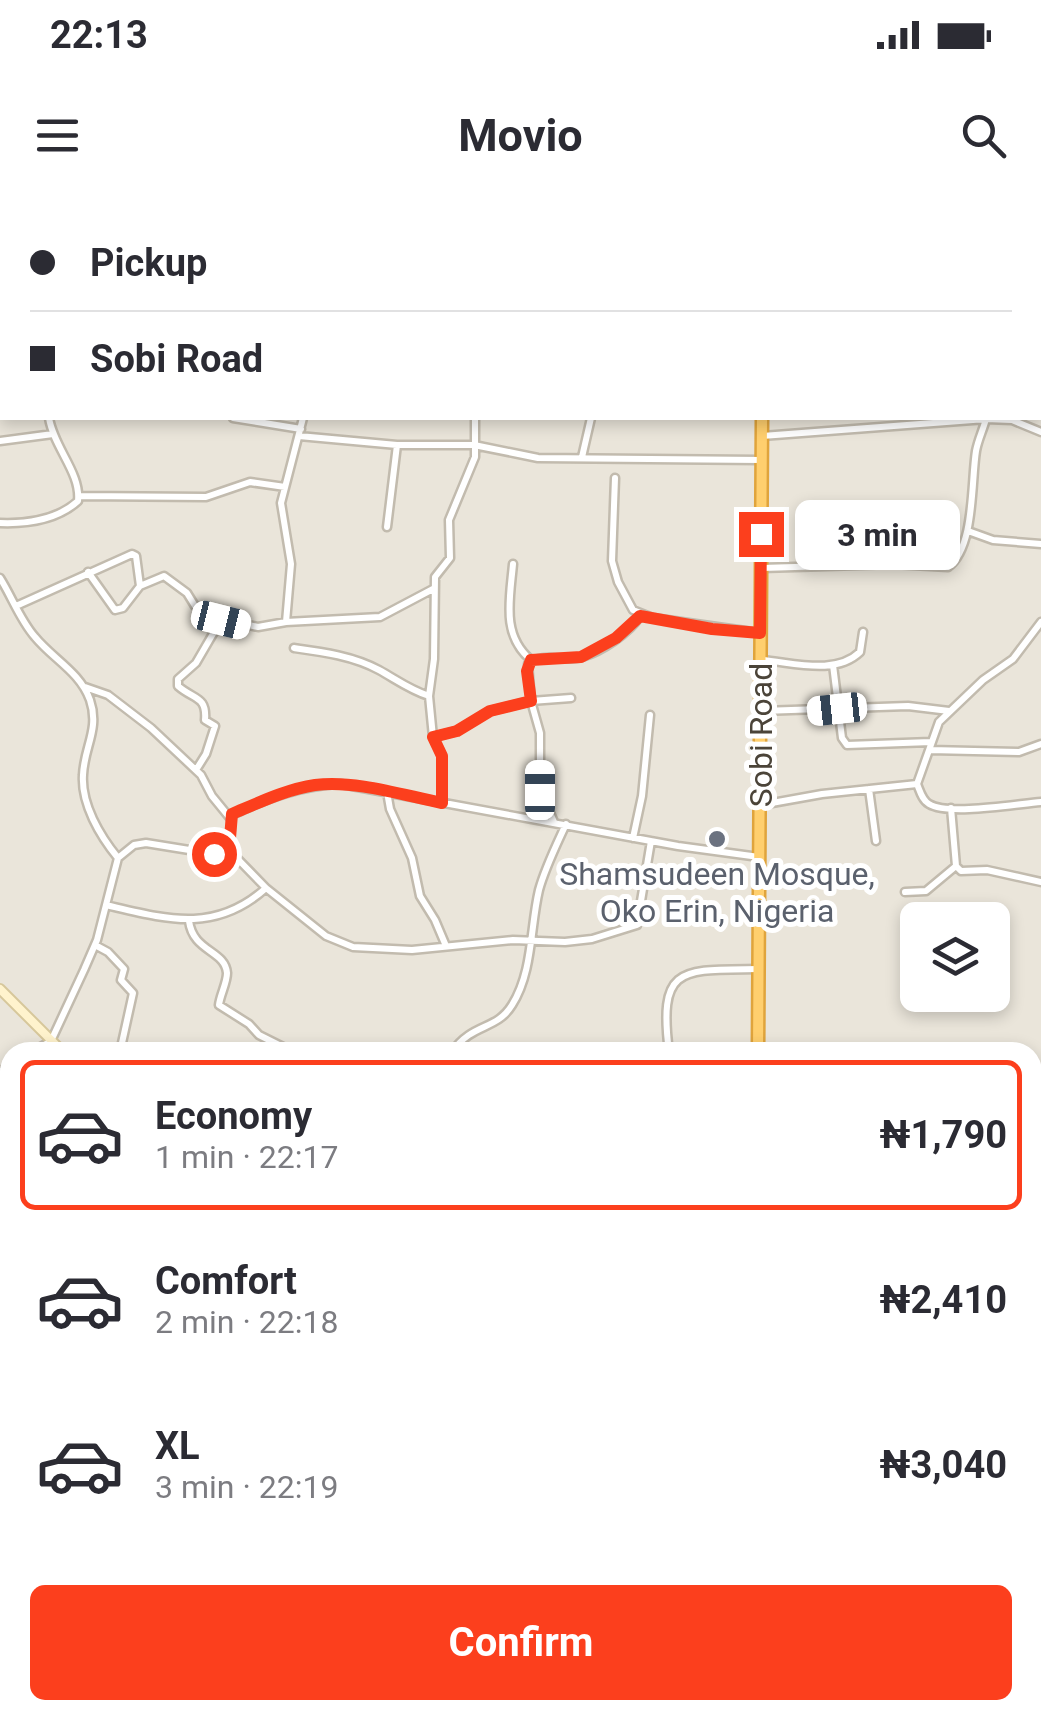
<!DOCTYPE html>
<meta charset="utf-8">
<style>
body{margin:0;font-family:Roboto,sans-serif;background:#f7f7f7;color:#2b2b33;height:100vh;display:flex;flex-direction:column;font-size:38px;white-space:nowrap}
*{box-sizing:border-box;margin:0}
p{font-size:32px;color:#7c7c81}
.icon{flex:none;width:55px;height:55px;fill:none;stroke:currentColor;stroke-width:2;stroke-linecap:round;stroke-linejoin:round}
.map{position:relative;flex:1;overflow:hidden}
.side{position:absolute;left:0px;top:842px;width:1042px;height:678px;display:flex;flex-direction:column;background:#fff;border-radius:30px 30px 0 0;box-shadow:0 5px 15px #0003}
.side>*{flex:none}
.banner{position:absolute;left:0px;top:0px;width:1042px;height:220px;box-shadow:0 5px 15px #0003;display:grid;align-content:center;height:220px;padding:0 30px;background:#fff}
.fabs{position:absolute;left:900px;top:702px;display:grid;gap:20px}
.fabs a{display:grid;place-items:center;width:110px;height:110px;border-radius:15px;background:#fff;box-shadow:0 5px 15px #0003;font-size:50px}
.end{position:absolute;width:45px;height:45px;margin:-22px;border:12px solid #fc3f1d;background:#fff;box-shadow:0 0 0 5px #fff}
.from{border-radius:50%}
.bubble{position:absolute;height:70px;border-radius:15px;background:#fff;box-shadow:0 5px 15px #0003;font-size:32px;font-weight:700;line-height:70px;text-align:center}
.car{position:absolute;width:30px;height:60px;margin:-30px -15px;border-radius:12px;box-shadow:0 0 8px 2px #0007;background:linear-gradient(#fff 24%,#345 0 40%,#fff 0 76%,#345 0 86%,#fff 0)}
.banner b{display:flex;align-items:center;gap:35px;height:95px;font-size:38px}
.banner b+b{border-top:2px solid #e1e1e2}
.banner i{width:25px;height:25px;background:#2b2b33}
ul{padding:18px 0 0;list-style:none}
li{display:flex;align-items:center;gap:30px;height:150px;margin:0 20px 15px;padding:0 10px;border:5px solid transparent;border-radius:15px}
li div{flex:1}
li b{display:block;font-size:38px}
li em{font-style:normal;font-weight:700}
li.on{border-color:#fc3f1d}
li>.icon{width:90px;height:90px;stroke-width:1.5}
.button{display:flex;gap:20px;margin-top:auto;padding:20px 30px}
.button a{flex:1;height:115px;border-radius:15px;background:#fc3f1d;color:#fff;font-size:40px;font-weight:700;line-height:115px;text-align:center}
.status{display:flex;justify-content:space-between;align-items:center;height:70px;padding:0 50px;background:#fff;direction:ltr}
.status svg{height:28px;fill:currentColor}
header{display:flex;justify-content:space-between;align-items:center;height:130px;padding:0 30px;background:#fff;font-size:45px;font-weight:700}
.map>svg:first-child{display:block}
.residential{fill:#eae5da;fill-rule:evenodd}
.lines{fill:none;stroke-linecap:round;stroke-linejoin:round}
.street-casing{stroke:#c2bbae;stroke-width:11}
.secondary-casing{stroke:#d6c79b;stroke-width:12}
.primary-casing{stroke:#e6c16a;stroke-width:14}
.highway-casing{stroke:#e0a43c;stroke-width:15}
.street{stroke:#fff;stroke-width:6}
.secondary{stroke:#fff3cd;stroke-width:8}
.primary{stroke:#ffe39c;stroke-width:9}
.highway{stroke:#ffcf6e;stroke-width:10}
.route{stroke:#fc3f1d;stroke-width:12}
.worship-dot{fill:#6b7280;stroke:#fff;stroke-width:4}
.labels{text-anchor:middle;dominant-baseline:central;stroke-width:10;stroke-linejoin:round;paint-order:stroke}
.street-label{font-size:32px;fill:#4b4439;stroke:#fff}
.worship-label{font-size:32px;fill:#5b616d;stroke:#fff}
</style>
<div class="status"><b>22:13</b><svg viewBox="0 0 49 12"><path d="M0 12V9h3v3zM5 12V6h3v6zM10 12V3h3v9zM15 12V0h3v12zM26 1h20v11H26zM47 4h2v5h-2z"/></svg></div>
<header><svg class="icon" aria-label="menu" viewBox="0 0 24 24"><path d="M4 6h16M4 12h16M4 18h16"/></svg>Movio<svg class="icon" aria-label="search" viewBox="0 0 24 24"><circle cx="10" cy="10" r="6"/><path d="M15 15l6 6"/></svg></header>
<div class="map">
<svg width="1041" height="1518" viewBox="0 0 1041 1518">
<rect width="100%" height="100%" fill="#f6f3ec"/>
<path class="residential" d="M 0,0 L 1041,0 L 1041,1518 L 0,1518 ZM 2,2 L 1040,2 L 1040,218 L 2,218 ZM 918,720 L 992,720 L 992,795 L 918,795 ZM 10,852 L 1032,852 L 1032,1510 L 10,1510 Z"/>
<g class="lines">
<g class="street-casing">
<path id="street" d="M 110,2 L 111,0
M 180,2 L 181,0
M 313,2 L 313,0
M 505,2 L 506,0
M 675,2 L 676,1
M 864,2 L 872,0
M 907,2 L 908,0
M 1040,53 L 1041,44
M 0,81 L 2,82
M 0,115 L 2,114
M 0,184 L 2,185
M 233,218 L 301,229
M 299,236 L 397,245 L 474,245 L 538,258 L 761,260
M 762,236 L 986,219 L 1012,220 L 1041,232
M 0,241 L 53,234
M 582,257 L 591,218
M 615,278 L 612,361 L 618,382 L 633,410 L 653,418 L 760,433
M 79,296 L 206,297 L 250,282 L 285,287
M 0,323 C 27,324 57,320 78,301 C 81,273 54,248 49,218
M 387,327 L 397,245
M 968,331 L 993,340 L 1041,344
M 513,364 C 510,399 501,435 531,460
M 762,368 L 893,364 L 948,367 C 975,348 971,282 976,251 C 978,240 983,230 986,219
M 88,372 L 115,410 L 123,408 L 140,386 L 164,376 L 187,393 L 195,406 L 212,417 L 258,427 L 286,422 L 380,417 L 433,389
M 0,378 C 12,397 20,420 35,437 C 53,459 80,472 90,500 C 100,529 84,547 83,575 C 81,604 100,636 118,658
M 16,406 L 132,354 L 136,356 L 140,386
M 286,422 L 291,364 L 281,303 L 303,218
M 1041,422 L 1013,459 L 983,480 L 939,522 L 917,584 C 920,591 922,600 929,604 C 949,616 1016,604 1041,602
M 294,448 C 323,452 353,456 379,470 C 397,480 410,490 429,496
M 761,460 C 792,462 835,476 860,452 L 863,432
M 833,465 L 842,538 L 847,545 L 931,542
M 85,487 L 108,495 L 151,528 L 201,575 L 212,596 L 230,618
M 761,511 L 908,506 L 949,511
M 433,537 L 457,531 L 490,511 L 531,501 L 571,498
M 930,550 L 1019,552 L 1041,544
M 196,570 L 206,554 L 215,526 L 205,520 C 207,496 194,500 178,486 L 178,479 L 196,463 L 221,420
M 869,589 L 876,641
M 387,592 L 390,609 L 412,658 L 420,696 L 435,720 L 446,746
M 442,603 L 442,556 L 433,537 L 429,496 L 434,459 L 435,377 L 450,358 L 449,320 L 475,257 L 475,218
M 761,605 L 822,594 L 917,584
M 951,608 L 956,666 L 961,671 L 987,670 L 1041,682
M 554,622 L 540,590 L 540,533 L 531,501 L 528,464 C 542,452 565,462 582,457 C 602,451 629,433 640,416
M 633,638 L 642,596 L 650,515
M 229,650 L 266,688 L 326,736 L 353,747 L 412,750 L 513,740 L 565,742 L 592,739 L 637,725 L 651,641
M 905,692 L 926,691 L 956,666
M 106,705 C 166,719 215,734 266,688
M 189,721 C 193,752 225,750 227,773 C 227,783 220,795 219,805 L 249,824 L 259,835 L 293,852
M 95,745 L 108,752 L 124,769 L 121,780 L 133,793 L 120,852
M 889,848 L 891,852
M 32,852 L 51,841 L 84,770 L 97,740 L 118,658 L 134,645 L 146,643 L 214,654 L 229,650 L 232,615 C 268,598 302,585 341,584 L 678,646 L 759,657
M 452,852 C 473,822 496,831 512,805 C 533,772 530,728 539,690 C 545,668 556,646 566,624
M 669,852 C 658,765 681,770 758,769
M 0,872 L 10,865
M 0,928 L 10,931
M 1032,939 L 1041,927
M 0,976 L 10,979
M 1040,982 L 1041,1007
M 1032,1052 L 1041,1014
M 0,1063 L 10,1061
M 1032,1149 L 1041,1149
M 0,1202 L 10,1199
M 171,1510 L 171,1518
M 591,1510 L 595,1514
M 720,1510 L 724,1518
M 880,1510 L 882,1518
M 979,1510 L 980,1518
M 303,1518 L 305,1510"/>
</g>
<g class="secondary-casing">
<path id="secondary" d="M 0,789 L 63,852"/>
</g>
<g class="primary-casing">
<path id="primary" d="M 1032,1371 L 1041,1365
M 1032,1380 L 1041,1374
M 995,1510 L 1006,1518"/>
</g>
<g class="highway-casing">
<path id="highway" d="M 754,0 L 754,2
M 758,852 L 762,218
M 600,1518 L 605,1510"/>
</g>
<use href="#street" class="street"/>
<use href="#secondary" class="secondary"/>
<use href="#primary" class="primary"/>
<use href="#highway" class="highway"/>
</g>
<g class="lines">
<path class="route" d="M 214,654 L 229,650 L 232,614 C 258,603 287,589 315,585 C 356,580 402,595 442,603 L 442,556 L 433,537 L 457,531 L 490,511 L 531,501 L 527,471 L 531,460 L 581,457 L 616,438 L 640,416 L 712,429 L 760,433 L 761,334"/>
</g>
<circle class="worship-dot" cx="717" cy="639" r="10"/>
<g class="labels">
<g class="street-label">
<text transform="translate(761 535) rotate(-90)">Sobi Road</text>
</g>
<g class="worship-label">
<text x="717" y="674">Shamsudeen Mosque,<tspan x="717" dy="37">Oko Erin, Nigeria</tspan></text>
</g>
</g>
</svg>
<div class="fabs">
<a><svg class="icon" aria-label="layers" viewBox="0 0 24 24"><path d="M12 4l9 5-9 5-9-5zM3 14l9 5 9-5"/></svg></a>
</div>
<i class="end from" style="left:214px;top:654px"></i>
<i class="end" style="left:761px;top:334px"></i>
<div class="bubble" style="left:795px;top:300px;width:165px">3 min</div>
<i class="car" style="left:221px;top:420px;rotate:104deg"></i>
<i class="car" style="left:837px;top:509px;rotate:264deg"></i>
<i class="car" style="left:540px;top:590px;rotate:0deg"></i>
<div class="banner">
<b><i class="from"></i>Pickup</b>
<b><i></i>Sobi Road</b>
</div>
<section class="side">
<ul>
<li class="on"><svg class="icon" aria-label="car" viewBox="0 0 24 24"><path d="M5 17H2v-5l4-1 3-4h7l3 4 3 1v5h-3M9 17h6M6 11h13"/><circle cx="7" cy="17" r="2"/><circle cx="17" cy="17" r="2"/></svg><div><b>Economy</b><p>1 min · 22:17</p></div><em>₦1,790</em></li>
<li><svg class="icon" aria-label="car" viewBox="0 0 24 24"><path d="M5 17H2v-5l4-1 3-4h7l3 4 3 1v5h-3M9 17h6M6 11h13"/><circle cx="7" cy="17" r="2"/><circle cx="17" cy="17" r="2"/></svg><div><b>Comfort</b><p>2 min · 22:18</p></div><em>₦2,410</em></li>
<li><svg class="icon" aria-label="car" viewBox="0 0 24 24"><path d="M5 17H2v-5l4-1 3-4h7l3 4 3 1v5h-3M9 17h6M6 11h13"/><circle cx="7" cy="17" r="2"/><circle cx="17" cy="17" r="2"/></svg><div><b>XL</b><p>3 min · 22:19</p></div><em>₦3,040</em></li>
</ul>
<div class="button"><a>Confirm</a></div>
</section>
</div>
